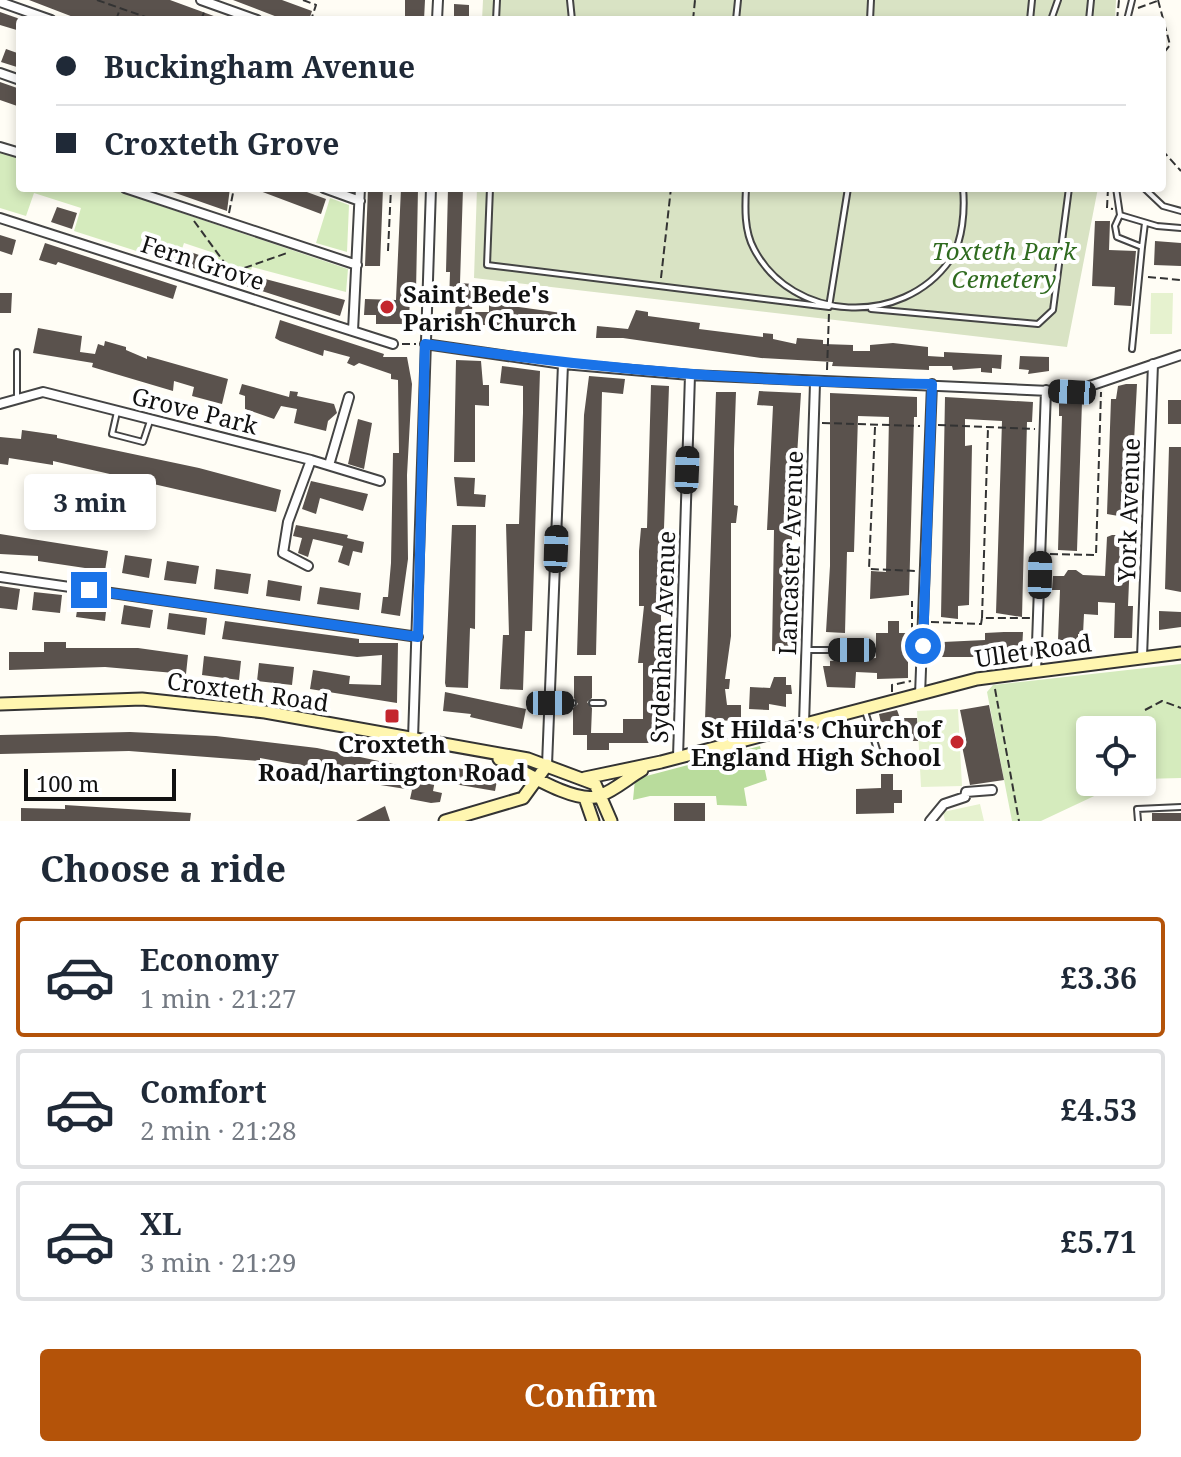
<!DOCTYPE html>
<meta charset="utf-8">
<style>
body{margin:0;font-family:"Noto Serif",serif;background:#f6f6f7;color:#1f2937;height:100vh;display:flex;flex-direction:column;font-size:30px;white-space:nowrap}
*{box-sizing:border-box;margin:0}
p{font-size:26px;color:#747a83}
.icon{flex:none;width:44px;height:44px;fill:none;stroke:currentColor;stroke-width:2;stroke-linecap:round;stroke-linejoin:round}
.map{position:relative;height:821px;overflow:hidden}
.panel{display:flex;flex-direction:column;background:#fff;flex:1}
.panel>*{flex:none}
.hud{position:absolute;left:16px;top:16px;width:1150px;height:176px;border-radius:8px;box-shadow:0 4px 12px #0003;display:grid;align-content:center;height:176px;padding:0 40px;background:#fff}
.tools{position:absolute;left:1076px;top:716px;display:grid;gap:16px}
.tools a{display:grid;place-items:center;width:80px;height:80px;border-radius:8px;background:#fff;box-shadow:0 4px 12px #0003;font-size:40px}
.scale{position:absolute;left:24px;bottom:20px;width:152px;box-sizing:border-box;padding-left:8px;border:4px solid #111;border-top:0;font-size:22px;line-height:28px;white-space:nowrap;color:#111;-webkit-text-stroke:6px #fff;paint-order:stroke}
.end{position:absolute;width:36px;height:36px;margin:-18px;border:10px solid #1a73e8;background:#fff;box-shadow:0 0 0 4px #fff}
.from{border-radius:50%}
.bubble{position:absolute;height:56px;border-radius:8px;background:#fff;box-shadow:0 4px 12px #0003;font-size:26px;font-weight:700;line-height:56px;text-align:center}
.car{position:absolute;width:24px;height:48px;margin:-24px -12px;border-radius:10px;box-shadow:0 0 6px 2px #0007;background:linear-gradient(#222 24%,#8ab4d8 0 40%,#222 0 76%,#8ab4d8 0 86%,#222 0)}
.hud b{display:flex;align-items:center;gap:28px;height:76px;font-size:30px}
.hud b+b{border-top:2px solid #e0e1e3}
.hud i{width:20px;height:20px;background:#1f2937}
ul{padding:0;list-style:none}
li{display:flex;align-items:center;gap:24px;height:120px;margin:0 16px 12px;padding:0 24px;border:4px solid #e0e1e3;border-radius:8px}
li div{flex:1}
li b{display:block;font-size:30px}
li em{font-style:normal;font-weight:700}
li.active{border-color:#b45309}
li>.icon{width:72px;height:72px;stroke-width:1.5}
h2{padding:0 40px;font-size:36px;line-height:96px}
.cta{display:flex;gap:16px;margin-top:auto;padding:16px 40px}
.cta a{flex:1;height:92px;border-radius:8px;background:#b45309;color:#fff;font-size:32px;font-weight:700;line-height:92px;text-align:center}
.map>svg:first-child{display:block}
.green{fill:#d5ebbd}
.forest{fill:#b9dc9c}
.cemetery{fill:#d9e3c4}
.pitch{fill:#e6f2cf}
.building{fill:#5a524d}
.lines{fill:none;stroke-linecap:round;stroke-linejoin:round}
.lane-casing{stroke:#444;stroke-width:8}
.street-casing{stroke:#444;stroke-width:12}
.secondary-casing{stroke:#333;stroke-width:15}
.path{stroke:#333;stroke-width:2;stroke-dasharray:8 4;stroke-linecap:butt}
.lane{stroke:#fff;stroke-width:4}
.street{stroke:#fff;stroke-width:8}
.secondary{stroke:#fff6b0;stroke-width:11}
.route{stroke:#1a73e8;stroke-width:10}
.poi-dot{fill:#c4262e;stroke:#fff;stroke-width:3}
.labels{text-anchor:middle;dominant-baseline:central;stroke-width:8;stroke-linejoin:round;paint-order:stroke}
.park-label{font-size:24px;font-style:italic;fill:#2f6b1f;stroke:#fff}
.street-label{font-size:24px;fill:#111;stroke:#fff}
.poi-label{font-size:24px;font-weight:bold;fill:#111;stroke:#fff;text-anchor:start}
</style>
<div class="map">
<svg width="1181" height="821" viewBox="0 0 1181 821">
<rect width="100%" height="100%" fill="#fffdf5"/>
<path class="green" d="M 0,152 L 20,158 L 20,188 L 108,188 L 348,269 L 346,292 L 252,267 L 246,286 L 208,275 L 214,253 L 184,243 L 177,264 L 74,231 L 81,208 L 34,193 L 26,216 L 0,208 Z
M 330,198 L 349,205 L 347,252 L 316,243 Z
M 1181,664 L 1181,778 L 1142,779 L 1142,730 L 1090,730 L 1090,782 L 1124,782 L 1041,821 L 1012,821 L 987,692 L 993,685 Z"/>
<path class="forest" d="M 760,746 L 767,780 L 744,788 L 747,806 L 717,805 L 716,796 L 650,796 L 633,800 L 635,779 Z"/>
<path class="cemetery" d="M 483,0 L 1116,0 L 1115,20 L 482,20 Z
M 477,188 L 1098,188 L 1067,347 L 474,278 Z"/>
<path class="pitch" d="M 1151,293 L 1173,293 L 1172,334 L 1150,334 Z
M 958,709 L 962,786 L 921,787 L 917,711 Z
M 980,804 L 984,821 L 945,821 L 943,812 Z"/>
<path class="building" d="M 29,0 L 170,0 L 222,19 L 81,20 Z
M 233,0 L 282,0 L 312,11 L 309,20 L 285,20 Z
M 405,0 L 425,0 L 424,20 L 405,17 Z
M 454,4 L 469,5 L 469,20 L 454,20 Z
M 0,12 L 20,19 L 20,31 L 0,25 Z
M 6,49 L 20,54 L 20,68 L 1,62 Z
M 0,82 L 20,89 L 20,107 L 0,100 Z
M 230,188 L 227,211 L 164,189 L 165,188 Z
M 252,188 L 296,188 L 326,199 L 321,214 Z
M 368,188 L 383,188 L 380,266 L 365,266 Z
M 401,188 L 418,188 L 416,292 L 410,292 L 409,324 L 376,324 L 376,315 L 364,315 L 365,299 L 396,300 Z
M 448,188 L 463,188 L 460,283 L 473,284 L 472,312 L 489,312 L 489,303 L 569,314 L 566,333 L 454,322 L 456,304 L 449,303 L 450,272 L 446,272 Z
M 57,207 L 77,213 L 72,229 L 51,222 Z
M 1095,221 L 1110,221 L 1109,250 L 1136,251 L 1131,306 L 1114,305 L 1115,287 L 1092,286 Z
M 0,235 L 16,240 L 12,255 L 0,251 Z
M 1155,241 L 1181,243 L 1181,266 L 1154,265 Z
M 45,243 L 177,286 L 173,299 L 58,262 L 56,265 L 39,260 Z
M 185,250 L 213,260 L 208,273 L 181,264 Z
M 250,275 L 345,300 L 340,316 L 246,286 Z
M 0,293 L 12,293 L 11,313 L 0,313 Z
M 636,310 L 648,312 L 648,316 L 700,323 L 699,329 L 763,337 L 763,333 L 773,334 L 773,339 L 796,344 L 797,338 L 823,340 L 823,344 L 853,345 L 853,351 L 870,351 L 870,345 L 893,343 L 928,347 L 928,356 L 944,357 L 944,352 L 1002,355 L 1001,369 L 992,368 L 992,373 L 981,372 L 981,368 L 953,370 L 952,366 L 929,366 L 929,370 L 832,366 L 833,362 L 761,358 L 623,338 L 596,338 L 597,326 L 628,329 Z
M 280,320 L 384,354 L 383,357 L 407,357 L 412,384 L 407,475 L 408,559 L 400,616 L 381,613 L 383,597 L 388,597 L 391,563 L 393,453 L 399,453 L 398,380 L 391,379 L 391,374 L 359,363 L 354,366 L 347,363 L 350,357 L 324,350 L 323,356 L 280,341 L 275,338 Z
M 38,328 L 82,336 L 80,352 L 95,354 L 98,344 L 104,346 L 105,341 L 126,347 L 126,350 L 147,359 L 147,356 L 228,379 L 222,404 L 192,396 L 194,387 L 174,381 L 173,391 L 92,367 L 93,363 L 33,353 Z
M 1020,356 L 1049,357 L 1049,371 L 1028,374 L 1029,370 L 1019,369 Z
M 456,360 L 481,361 L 483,385 L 489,385 L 489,406 L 475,405 L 475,462 L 454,462 Z
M 502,366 L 540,371 L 532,631 L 525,631 L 523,690 L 500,689 L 503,635 L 509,635 L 506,524 L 519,524 L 523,413 L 523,386 L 500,383 Z
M 589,376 L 625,379 L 623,394 L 602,392 L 596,655 L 577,655 L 584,415 Z
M 242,384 L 289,397 L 290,391 L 298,392 L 297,396 L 334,404 L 337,413 L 328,421 L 326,431 L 294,423 L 297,409 L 281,406 L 274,419 L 245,409 L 245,396 L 239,394 Z
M 1126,384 L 1137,384 L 1130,518 L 1107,514 L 1111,399 L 1116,399 L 1118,386 Z
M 651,385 L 669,386 L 661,613 L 661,743 L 609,743 L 609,750 L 587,750 L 587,735 L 573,735 L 573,708 L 578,704 L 574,698 L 574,676 L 592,676 L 592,698 L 587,702 L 592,708 L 591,733 L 623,733 L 623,719 L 643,719 L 643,663 L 638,663 L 644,606 L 639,606 L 639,551 L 641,528 L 647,528 Z
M 759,391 L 801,393 L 792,534 L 791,652 L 772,651 L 774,530 L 767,530 L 773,406 L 757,405 Z
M 716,392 L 736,392 L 734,449 L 734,505 L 738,506 L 736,523 L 731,523 L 731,636 L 725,679 L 730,679 L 729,689 L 725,689 L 727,705 L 741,705 L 741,721 L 705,720 Z
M 830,393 L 917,397 L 917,417 L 914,417 L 909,595 L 870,599 L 871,571 L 886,572 L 889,417 L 858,416 L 854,552 L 847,552 L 845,633 L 826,632 L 830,566 Z
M 945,397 L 1033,402 L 1032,422 L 1027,422 L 1022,617 L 996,613 L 1002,421 L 965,419 L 965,446 L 972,445 L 969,605 L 958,606 L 958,619 L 941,617 Z
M 1168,400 L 1181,400 L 1181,424 L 1168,424 Z
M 1059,401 L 1082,402 L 1077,551 L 1058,550 L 1062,416 L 1059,416 Z
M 358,419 L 372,423 L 364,469 L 348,464 Z
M 22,430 L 57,435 L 57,438 L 199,468 L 281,490 L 276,512 L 53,461 L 53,465 L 9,458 L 8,465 L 0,464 L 0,437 L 21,439 Z
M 1169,447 L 1181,447 L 1181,592 L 1165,589 Z
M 454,477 L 475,478 L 474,494 L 486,495 L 485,507 L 457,506 Z
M 311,481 L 368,494 L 363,511 L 320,498 L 316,514 L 302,509 Z
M 296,525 L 348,535 L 347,538 L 364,542 L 362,553 L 353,551 L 349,566 L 338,562 L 343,546 L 313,539 L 308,557 L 298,553 L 302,538 L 293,536 Z
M 452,525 L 476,525 L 475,629 L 470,628 L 468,688 L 446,687 L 445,683 Z
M 0,534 L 108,551 L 105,571 L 38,561 L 38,556 L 0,554 Z
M 1112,535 L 1131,535 L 1128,606 L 1133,606 L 1132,638 L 1114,638 L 1115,603 L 1098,602 L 1098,615 L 1084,614 L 1083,634 L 1078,634 L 1078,640 L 1058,640 L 1060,590 L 1052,590 L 1053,576 L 1064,576 L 1068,570 L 1076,570 L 1083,575 L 1105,576 L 1107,537 Z
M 125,555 L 152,559 L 149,578 L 122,573 Z
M 167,561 L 199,566 L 196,584 L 164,580 Z
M 216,569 L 251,574 L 248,594 L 214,589 Z
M 268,580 L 302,586 L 300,601 L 266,596 Z
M 0,586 L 20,589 L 17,610 L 0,608 Z
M 320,587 L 361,593 L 359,610 L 317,604 Z
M 34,592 L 62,595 L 60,613 L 32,610 Z
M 79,598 L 107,602 L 105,621 L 76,617 Z
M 124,605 L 153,610 L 150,628 L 121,624 Z
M 1159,611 L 1181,612 L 1181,627 L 1159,630 Z
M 169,613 L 207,618 L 205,635 L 167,629 Z
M 225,621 L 359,639 L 359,643 L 398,643 L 397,703 L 310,689 L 313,670 L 350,676 L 349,684 L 381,685 L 382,655 L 357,657 L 222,639 Z
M 888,621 L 899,621 L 899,633 L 908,633 L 908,678 L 877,679 L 877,673 L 856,672 L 855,688 L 827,687 L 823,666 L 830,666 L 830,661 L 876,658 L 876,633 L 888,633 Z
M 1004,632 L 1023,632 L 1022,650 L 981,650 L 980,657 L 942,657 L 943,642 L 985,640 L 985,633 Z
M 44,642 L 66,642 L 66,648 L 138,648 L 188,655 L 186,674 L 105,667 L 9,670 L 9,652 L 44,652 Z
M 204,656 L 241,661 L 239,680 L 202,675 Z
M 259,663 L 294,667 L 292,685 L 257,681 Z
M 774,677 L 786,677 L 786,685 L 791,685 L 792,694 L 786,694 L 786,707 L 769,704 L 769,710 L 749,709 L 750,687 L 770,688 Z
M 445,692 L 526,709 L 522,729 L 470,717 L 471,714 L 443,711 Z
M 989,705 L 1004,780 L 970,785 L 962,746 L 966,739 L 960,710 Z
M 897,710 L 900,718 L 917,718 L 918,741 L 910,741 L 909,733 L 891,737 L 887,721 L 881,723 L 879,714 Z
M 130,732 L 216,736 L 317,748 L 398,765 L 400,773 L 415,776 L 417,766 L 437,770 L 433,791 L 442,793 L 440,802 L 431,803 L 410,799 L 412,790 L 374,784 L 375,779 L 260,758 L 260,761 L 129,751 L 0,754 L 0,735 Z
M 457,768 L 498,775 L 495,791 L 454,784 Z
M 881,774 L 893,774 L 893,790 L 902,790 L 902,803 L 894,803 L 894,813 L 856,814 L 856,789 L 881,788 Z
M 674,803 L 705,803 L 705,821 L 674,821 Z
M 65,805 L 191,813 L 190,821 L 21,821 L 21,808 L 65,809 Z
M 385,806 L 390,821 L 356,821 Z
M 1152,813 L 1181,813 L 1181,821 L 1152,821 Z"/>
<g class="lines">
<g class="lane-casing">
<path id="lane" d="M 570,0 L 572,20
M 496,20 L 497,0
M 736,20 L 738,0
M 870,20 L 871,0
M 1030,20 L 1032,0
M 1051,20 L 1058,0
M 1089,20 L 1091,0
M 1127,20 L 1132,0
M 490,188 L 487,265 L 829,307 L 848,188
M 746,188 C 745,207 744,231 754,249 C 792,322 902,328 950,260 C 963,242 965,209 963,188
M 1116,188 L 1120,215 L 1157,226 L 1181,228
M 1144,188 L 1163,206 L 1181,211
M 1120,215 L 1115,226 L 1117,237 L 1142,247 L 1132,349
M 1142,247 L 1145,223
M 871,309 L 1038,324 L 1053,310 L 1069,188
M 17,396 L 17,352
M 117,412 L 112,434 L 143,442 L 150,421
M 807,650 L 852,650
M 550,703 L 573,703
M 592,703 L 603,703
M 865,711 L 879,756 L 896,756 L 903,763
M 1138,821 L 1137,809 L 1181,807"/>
</g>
<g class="street-casing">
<path id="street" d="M 201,0 L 257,20
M 0,2 L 51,20
M 437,20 L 438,0
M 0,73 L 20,80
M 0,147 L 20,153
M 125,188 L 357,265
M 324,188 L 360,201
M 0,218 L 393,344
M 353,331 L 360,188
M 425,344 L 563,364 L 690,375 L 1072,392 L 1181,355
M 0,404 L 43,392 L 311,460 L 380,481
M 329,465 L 349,397
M 308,566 L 283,553 L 288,522 L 311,460
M 0,577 L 418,637
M 1142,657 L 1153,364
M 1036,672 L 1046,390
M 920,695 L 932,384
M 804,724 L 815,383
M 413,739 L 431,188
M 678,757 L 690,375
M 547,765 L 563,364
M 930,821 L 944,804 L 965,797 L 966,792 L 992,790"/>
</g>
<g class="secondary-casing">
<path id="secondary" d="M 0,704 L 142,699 L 265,712 L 528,759 L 595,784 L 611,821
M 499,759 C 522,770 575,805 599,796 C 614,791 628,778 642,770
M 585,778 L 661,762 L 977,679 L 1181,653
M 585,798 L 593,821
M 445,821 L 523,798 L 547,765"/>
</g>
<path class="path" d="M 97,0 L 154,20
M 303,0 L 316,5 L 311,20
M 1158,0 L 1170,45 L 1162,55
M 1138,8 L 1160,0
M 116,20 L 120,9
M 201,20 L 205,10
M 693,20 L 695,0
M 1117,20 L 1119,0
M 1162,150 L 1181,171
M 1108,188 L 1107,208 L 1113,209
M 229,213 L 234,188
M 194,221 L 232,273 L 229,282
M 388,251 L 391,188
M 233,272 L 287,253
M 1148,277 L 1181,280
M 661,278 L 671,188
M 402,344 L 416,344
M 827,370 L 829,313
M 822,423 L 920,426
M 938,425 L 1035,429
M 875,427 L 869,569 L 917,571
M 1050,554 L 1096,555 L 1101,392
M 982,618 L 988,428
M 931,622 L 981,624 L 982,618 L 1030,618
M 912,643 L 912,601
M 995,689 L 1019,821
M 892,692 L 892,685 L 911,681
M 1145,710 L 1162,701 L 1181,708"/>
<use href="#lane" class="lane"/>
<use href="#street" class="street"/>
<use href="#secondary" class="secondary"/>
</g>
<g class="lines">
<path class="route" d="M 89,590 L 418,637 L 425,344 C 594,369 762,383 932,384 L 923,646"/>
</g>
<g class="poi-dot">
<circle cx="387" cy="307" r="8"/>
<rect x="384" y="708" width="16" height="16" rx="4"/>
<circle cx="957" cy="742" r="8"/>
</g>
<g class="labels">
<g class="park-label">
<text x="1004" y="250">Toxteth Park<tspan x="1004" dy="28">Cemetery</tspan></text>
</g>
<g class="street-label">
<text transform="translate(203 262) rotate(18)">Fern Grove</text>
<text transform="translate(195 410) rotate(14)">Grove Park</text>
<text transform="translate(1128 510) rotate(-88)">York Avenue</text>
<text transform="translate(790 553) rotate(-88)">Lancaster Avenue</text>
<text transform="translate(662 637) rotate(-88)">Sydenham Avenue</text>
<text transform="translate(1033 650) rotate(-8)">Ullet Road</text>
<text transform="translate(248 691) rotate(8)">Croxteth Road</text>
</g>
<g class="poi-label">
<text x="403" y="293">Saint Bede's<tspan x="403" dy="28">Parish Church</tspan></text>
<text x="941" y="728" text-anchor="end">St Hilda's Church of<tspan x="941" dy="28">England High School</tspan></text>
<text x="392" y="743" text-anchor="middle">Croxteth<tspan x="392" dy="28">Road/hartington Road</tspan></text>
</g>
</g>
</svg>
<div class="tools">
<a><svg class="icon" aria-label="locate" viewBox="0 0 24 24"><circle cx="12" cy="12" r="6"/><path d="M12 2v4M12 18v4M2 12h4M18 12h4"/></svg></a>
</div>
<div class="scale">100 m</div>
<i class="end from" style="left:923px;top:646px"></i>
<i class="end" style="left:89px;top:590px"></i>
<div class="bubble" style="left:24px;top:474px;width:132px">3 min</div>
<i class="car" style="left:1072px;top:392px;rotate:273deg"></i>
<i class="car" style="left:687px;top:470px;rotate:2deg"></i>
<i class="car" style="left:556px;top:549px;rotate:2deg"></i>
<i class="car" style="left:1040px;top:575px;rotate:1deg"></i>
<i class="car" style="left:852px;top:650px;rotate:270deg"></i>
<i class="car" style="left:550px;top:703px;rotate:90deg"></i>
<div class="hud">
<b><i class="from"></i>Buckingham Avenue</b>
<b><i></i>Croxteth Grove</b>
</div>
</div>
<section class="panel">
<h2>Choose a ride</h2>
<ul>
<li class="active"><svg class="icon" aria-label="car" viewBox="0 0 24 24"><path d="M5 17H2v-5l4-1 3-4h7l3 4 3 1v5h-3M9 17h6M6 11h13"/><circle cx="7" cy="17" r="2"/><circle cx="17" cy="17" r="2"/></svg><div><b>Economy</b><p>1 min · 21:27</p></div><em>£3.36</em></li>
<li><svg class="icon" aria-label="car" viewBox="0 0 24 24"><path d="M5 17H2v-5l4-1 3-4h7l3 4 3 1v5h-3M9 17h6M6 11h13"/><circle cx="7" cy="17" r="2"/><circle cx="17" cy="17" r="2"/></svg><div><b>Comfort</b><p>2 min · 21:28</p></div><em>£4.53</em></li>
<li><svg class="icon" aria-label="car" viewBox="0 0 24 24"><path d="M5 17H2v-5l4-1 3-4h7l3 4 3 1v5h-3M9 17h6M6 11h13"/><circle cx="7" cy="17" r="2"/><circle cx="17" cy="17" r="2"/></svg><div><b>XL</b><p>3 min · 21:29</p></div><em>£5.71</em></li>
</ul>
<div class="cta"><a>Confirm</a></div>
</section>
